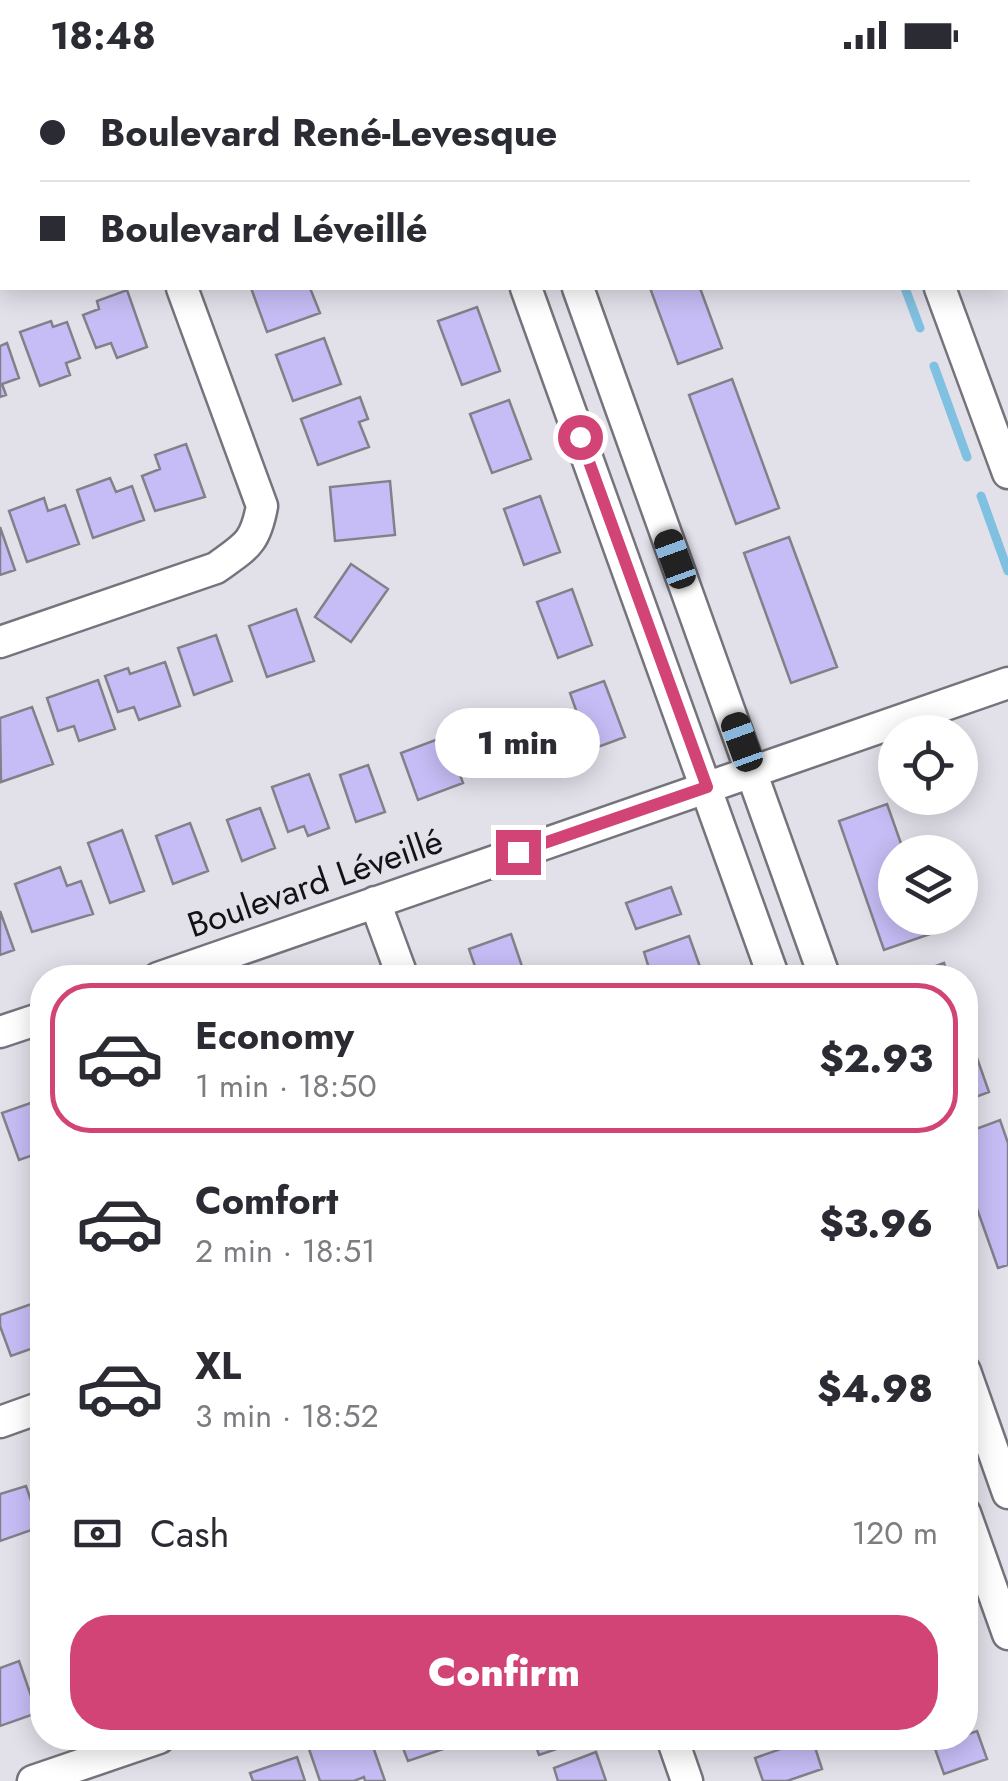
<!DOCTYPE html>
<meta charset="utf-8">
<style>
body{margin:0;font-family:Jost,sans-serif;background:#f2f2f3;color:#2b2b33;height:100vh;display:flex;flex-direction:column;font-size:38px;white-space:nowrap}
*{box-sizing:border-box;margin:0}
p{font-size:32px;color:#7c7c81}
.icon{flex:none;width:55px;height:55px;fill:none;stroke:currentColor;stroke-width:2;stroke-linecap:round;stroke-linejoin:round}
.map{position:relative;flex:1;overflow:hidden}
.drawer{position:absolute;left:30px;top:895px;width:948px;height:785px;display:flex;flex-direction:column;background:#fff;border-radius:40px;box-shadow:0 5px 25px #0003}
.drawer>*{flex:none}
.banner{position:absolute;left:0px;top:0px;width:1010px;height:220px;box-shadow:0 5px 25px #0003;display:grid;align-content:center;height:220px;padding:0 40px;background:#fff}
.buttons{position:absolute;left:878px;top:645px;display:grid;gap:20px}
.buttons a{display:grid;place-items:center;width:100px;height:100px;border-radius:50%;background:#fff;box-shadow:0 5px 25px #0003;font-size:50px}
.end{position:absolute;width:45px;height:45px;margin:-22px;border:12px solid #d14475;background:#fff;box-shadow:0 0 0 5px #fff}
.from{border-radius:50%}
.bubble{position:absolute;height:70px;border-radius:35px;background:#fff;box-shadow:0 5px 25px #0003;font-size:32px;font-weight:800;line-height:70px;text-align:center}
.car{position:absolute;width:30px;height:60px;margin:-30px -15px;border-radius:12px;box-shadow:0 0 8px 2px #0007;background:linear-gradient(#222 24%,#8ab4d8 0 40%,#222 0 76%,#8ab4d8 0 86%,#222 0)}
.banner b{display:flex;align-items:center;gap:35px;height:95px;font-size:38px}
.banner b+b{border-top:2px solid #e1e1e2}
.banner i{width:25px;height:25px;background:#2b2b33}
ul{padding:18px 0 0;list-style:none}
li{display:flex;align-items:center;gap:30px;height:150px;margin:0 20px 15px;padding:0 20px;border:5px solid transparent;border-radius:40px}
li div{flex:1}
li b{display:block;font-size:38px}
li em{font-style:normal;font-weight:800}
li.on{border-color:#d14475}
li>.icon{width:90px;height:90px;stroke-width:1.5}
.pay{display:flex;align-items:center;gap:25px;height:110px;padding:0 40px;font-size:38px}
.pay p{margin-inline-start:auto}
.action{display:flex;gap:20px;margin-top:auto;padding:20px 40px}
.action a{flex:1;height:115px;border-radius:40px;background:#d14475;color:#fff;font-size:40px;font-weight:800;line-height:115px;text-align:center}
.status{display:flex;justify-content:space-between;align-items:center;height:70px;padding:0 50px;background:#fff;direction:ltr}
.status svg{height:28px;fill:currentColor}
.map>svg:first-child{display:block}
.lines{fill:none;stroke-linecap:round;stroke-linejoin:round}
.stream{stroke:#80c0e0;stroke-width:9}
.building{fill:#c7bdf6;stroke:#828189;stroke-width:2.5}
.minor-casing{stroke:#75747c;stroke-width:35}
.minor{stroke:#fff;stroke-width:30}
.route{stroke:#d14475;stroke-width:12}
.labels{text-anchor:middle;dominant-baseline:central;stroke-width:8;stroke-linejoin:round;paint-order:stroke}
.street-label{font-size:35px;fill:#131316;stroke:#e2e1ea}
</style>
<div class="status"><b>18:48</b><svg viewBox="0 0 49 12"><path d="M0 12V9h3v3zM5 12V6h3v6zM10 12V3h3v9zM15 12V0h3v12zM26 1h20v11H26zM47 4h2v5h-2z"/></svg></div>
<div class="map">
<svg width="1008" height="1711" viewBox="0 0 1008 1711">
<rect width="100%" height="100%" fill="#e2e1ea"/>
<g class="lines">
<path class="stream" d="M 827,0 L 828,1
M 905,218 L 920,258
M 934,296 L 967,387
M 981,426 L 1008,501"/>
</g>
<path class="building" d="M 2,69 L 2,135 L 0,136 L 0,70 Z
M 251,218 L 310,218 L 320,243 L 267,262 Z
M 650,218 L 700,218 L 722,278 L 678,294 Z
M 127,220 L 147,277 L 117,288 L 111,273 L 96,278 L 83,245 L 99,239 L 97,231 Z
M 477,237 L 500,301 L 462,315 L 438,251 Z
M 51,251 L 53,257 L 67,252 L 80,288 L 66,293 L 70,305 L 40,316 L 20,262 Z
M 324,268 L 341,314 L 293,331 L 276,285 Z
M 7,273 L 19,308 L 2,314 L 6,325 L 0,327 L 0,276 Z
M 732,309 L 779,438 L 736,454 L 689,325 Z
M 360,327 L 368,349 L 359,352 L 369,377 L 318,395 L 301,349 Z
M 509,330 L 531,389 L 492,403 L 470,344 Z
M 186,374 L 205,427 L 155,441 L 142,406 L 160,399 L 155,385 Z
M 110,408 L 116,422 L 132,416 L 144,450 L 93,468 L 77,420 Z
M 390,411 L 395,465 L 335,471 L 330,417 Z
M 540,426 L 560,482 L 524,495 L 504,439 Z
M 44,428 L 48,441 L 65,435 L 79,474 L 27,492 L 9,441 Z
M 0,457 L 15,500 L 0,505 Z
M 789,467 L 837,597 L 791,613 L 744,483 Z
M 351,494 L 388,519 L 351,572 L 315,547 Z
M 572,519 L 592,575 L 558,588 L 537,532 Z
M 296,539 L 314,591 L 267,607 L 249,556 Z
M 216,565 L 232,611 L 194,625 L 178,578 Z
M 165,592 L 180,636 L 139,650 L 134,637 L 118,642 L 105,606 L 128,598 L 130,604 Z
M 98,610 L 115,659 L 79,671 L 74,656 L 58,661 L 47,628 Z
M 604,611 L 625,667 L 590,680 L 570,623 Z
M 32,637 L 53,694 L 1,712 L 0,648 Z
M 485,653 L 487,658 L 502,653 L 511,678 L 496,684 L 500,692 L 473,702 L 458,663 Z
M 446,666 L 463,713 L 418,730 L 401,683 Z
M 368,695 L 385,742 L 356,752 L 340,705 Z
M 309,704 L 329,758 L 308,766 L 304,756 L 288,762 L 272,717 Z
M 887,734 L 904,782 L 895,782 L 895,848 L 927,848 L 933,863 L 884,880 L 839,751 Z
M 260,738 L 275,778 L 242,791 L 227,750 Z
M 190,753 L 208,801 L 173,814 L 156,766 Z
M 122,760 L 144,821 L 110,833 L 88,773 Z
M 60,797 L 67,816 L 81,811 L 93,844 L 32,862 L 15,814 Z
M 671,817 L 681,844 L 636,859 L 626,833 Z
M 0,841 L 14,880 L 0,885 Z
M 511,864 L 526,908 L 479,908 L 469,879 Z
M 689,866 L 704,908 L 652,908 L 644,882 Z
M 944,893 L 949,908 L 904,908 Z
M 965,954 L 989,1022 L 965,1031 Z
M 42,1029 L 42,1082 L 19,1090 L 2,1043 Z
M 1000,1050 L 1008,1073 L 1008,1195 L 998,1198 L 965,1105 L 965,1063 Z
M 40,1231 L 42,1275 L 11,1286 L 0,1256 L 0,1245 Z
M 26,1416 L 40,1457 L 0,1471 L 0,1424 Z
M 19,1591 L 37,1643 L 0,1656 L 0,1598 Z
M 977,1661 L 987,1689 L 944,1704 L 934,1676 Z
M 342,1668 L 370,1668 L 385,1711 L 365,1711 L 364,1707 L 354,1711 L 320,1711 L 309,1679 Z
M 399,1668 L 466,1668 L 467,1671 L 408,1691 Z
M 533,1668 L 589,1668 L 539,1685 Z
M 812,1668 L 822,1699 L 787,1711 L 763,1711 L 755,1688 Z
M 596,1682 L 606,1711 L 558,1711 L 554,1698 Z
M 297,1687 L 305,1711 L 253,1711 L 250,1703 Z"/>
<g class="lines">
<g class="minor-casing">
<path id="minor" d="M 448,0 L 449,2
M 500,0 L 501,2
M 862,0 L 863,2
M 0,202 L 2,201
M 526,218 L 774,908
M 578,218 L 825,908
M 940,218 L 1008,403
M 0,572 L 216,498 C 246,476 255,474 262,436 L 182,218
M 375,832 L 403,908
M 158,908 L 1008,613
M 0,962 L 42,948
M 965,1301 L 1008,1423
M 0,1352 L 42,1337
M 965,1443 L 1008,1564
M 672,1668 L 687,1711
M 33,1711 L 159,1668"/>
</g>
<use href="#minor" class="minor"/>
</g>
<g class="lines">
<path class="route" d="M 518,782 L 707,717 L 580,367"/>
</g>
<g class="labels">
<g class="street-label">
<text transform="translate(315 813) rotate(-19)">Boulevard Léveillé</text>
</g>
</g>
</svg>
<div class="buttons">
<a><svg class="icon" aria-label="locate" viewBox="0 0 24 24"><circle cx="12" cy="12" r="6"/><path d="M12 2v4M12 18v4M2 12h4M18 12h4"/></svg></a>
<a><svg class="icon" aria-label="layers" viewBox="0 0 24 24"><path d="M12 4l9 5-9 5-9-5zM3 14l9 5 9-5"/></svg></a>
</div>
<i class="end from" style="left:580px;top:367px"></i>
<i class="end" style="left:518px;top:782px"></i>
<div class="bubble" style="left:435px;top:638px;width:165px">1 min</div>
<i class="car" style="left:675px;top:489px;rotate:340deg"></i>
<i class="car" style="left:742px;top:672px;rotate:340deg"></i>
<div class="banner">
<b><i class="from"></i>Boulevard René-Levesque</b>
<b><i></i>Boulevard Léveillé</b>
</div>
<section class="drawer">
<ul>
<li class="on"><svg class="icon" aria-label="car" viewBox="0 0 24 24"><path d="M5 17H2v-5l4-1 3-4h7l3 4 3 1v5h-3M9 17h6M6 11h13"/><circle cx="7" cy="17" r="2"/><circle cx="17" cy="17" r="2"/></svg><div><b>Economy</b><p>1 min · 18:50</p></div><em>$2.93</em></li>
<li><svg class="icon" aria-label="car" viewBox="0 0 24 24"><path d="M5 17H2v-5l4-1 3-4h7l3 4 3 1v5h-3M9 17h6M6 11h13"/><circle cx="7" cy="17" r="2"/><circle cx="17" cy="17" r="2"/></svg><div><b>Comfort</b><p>2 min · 18:51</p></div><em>$3.96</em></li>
<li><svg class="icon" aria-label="car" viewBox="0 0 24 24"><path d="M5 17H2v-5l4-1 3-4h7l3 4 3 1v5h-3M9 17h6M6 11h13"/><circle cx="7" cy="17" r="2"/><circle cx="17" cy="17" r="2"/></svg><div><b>XL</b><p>3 min · 18:52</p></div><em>$4.98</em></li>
</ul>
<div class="pay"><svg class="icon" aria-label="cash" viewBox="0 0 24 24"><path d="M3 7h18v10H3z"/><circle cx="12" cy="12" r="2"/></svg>Cash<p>120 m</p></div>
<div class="action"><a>Confirm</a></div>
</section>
</div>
